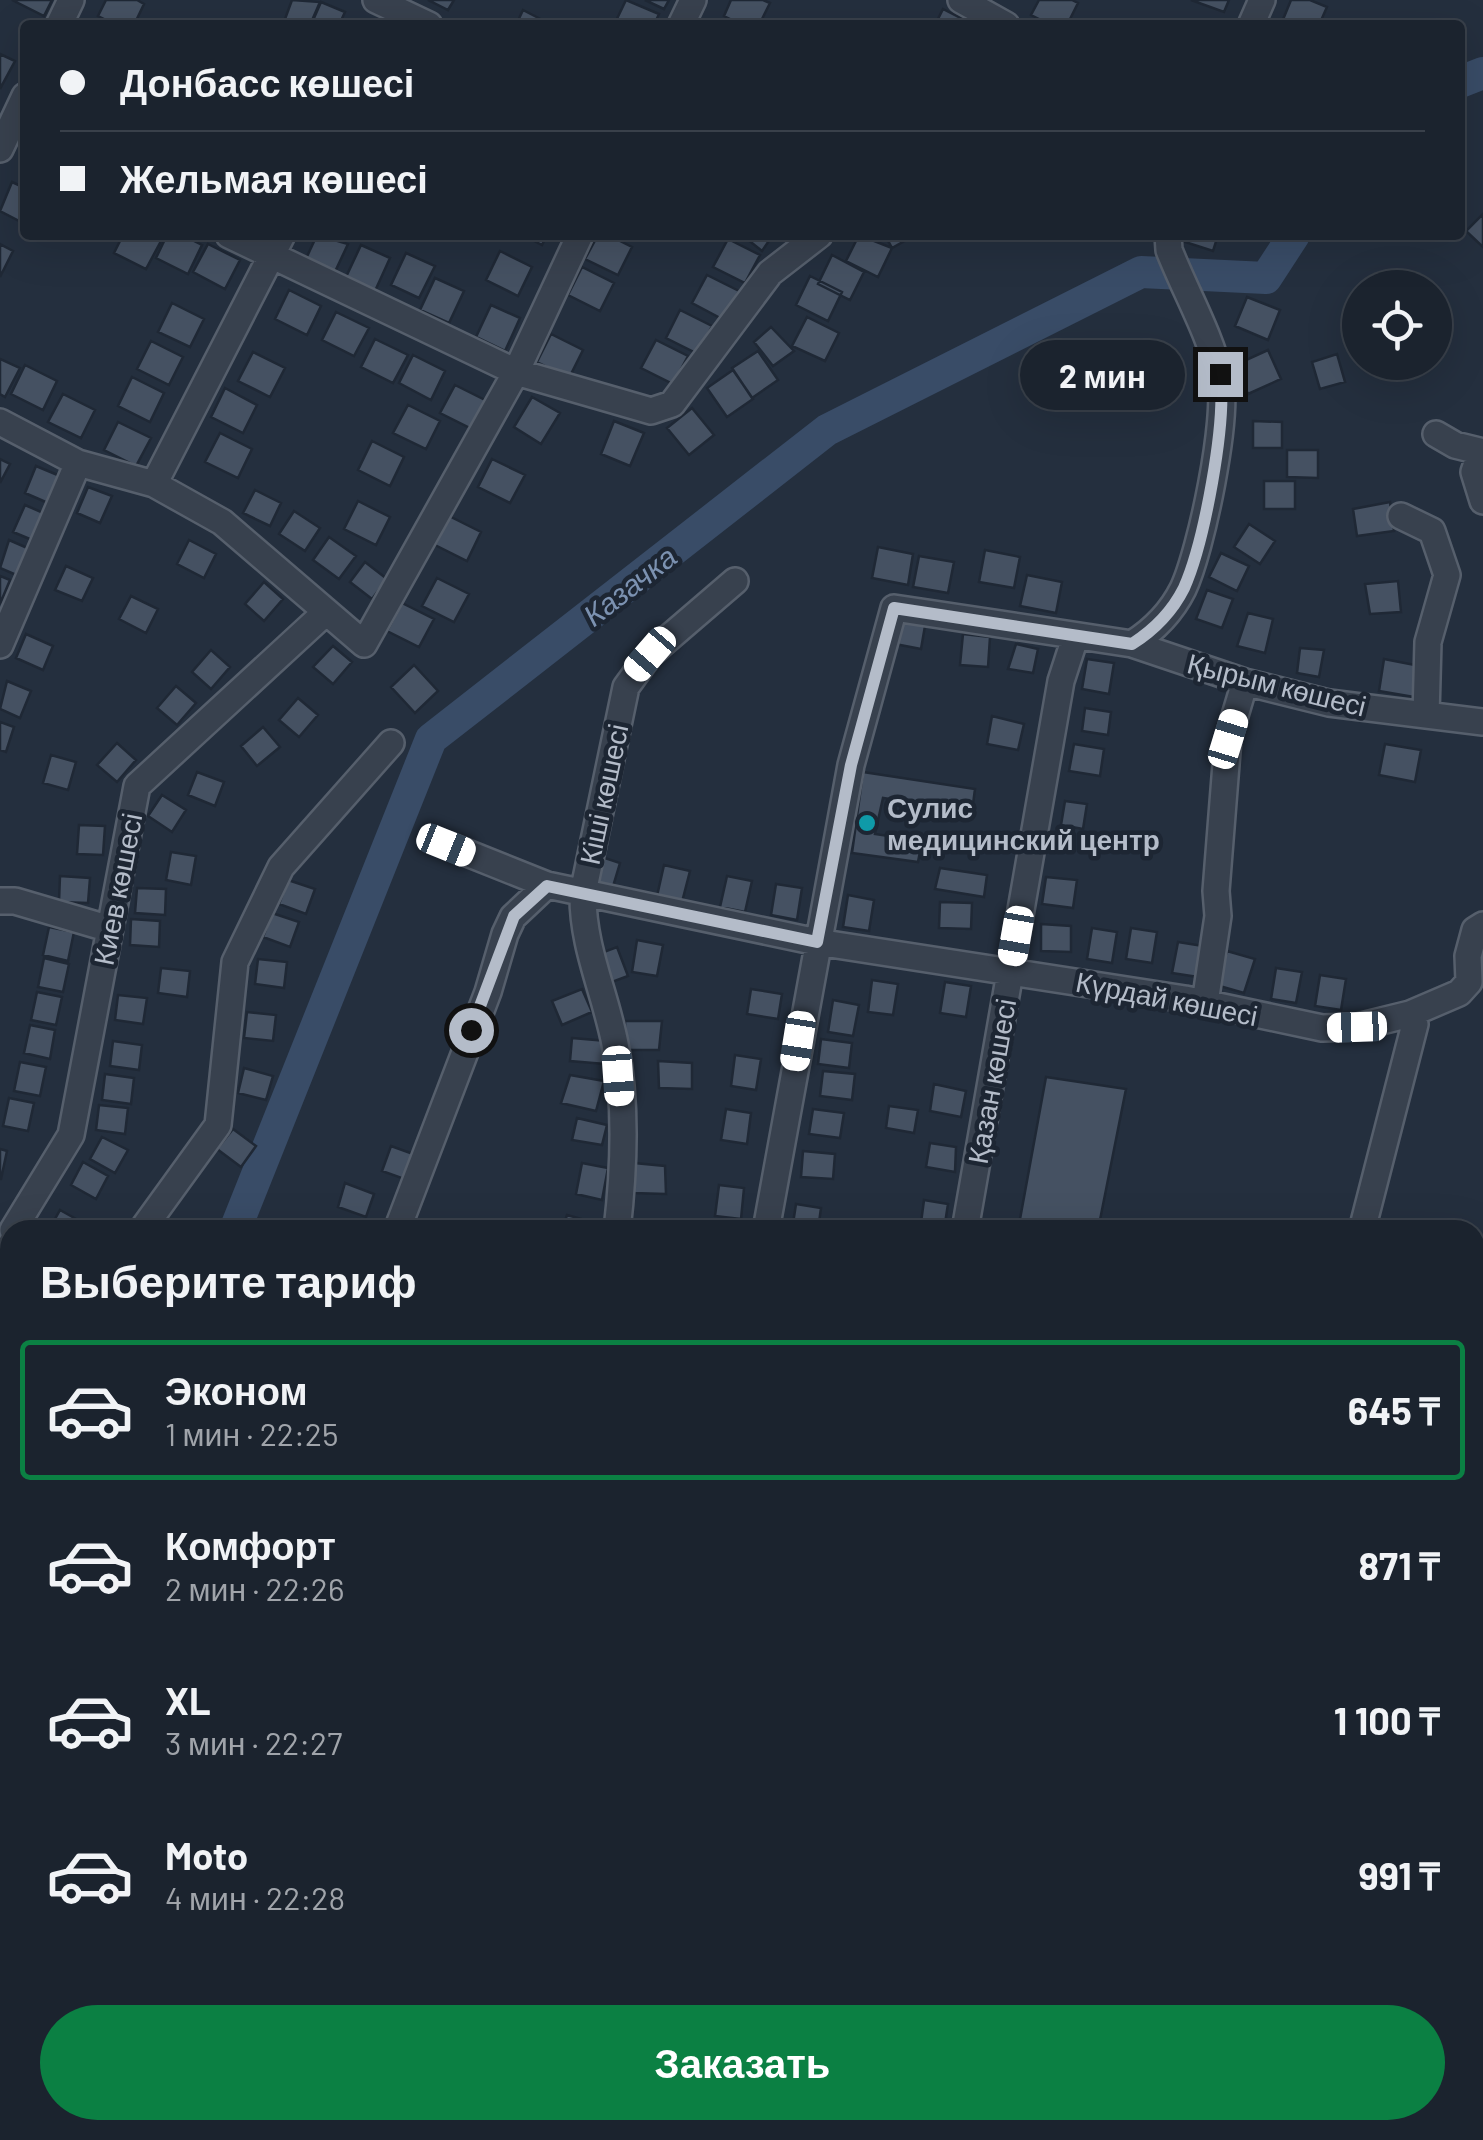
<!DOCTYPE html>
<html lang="ru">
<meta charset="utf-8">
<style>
body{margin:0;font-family:Barlow,sans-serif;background:#242b36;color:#f1f3f6;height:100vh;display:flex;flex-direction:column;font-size:38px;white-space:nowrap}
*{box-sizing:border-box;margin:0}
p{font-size:32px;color:#a0a4aa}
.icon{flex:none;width:55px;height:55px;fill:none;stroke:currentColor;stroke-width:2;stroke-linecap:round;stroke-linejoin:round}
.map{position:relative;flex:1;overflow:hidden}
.side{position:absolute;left:0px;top:1220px;width:1485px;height:920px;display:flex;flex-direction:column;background:#1b232e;border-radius:30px 30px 0 0;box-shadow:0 10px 40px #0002,0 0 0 2px #39404a}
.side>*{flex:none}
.top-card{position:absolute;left:20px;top:20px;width:1445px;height:220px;border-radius:10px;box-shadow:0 10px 40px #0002,0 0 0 2px #39404a;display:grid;align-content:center;height:220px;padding:0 40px;background:#1b232e}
.controls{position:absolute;left:1342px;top:270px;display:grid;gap:20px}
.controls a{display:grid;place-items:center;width:110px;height:110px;border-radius:50%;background:#1b232e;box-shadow:0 10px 40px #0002,0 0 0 2px #39404a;font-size:50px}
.end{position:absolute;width:45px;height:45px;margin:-22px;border:12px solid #b4bcc9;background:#111;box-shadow:0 0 0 5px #111}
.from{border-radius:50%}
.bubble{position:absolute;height:70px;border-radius:35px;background:#1b232e;box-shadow:0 10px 40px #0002,0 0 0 2px #39404a;font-size:32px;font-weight:700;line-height:70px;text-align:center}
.car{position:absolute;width:30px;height:60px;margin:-30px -15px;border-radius:12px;box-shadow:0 0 8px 2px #0007;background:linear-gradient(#fff 24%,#345 0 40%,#fff 0 76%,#345 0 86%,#fff 0)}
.top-card b{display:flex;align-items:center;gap:35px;height:95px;font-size:38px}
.top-card b+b{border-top:2px solid #39404a}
.top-card i{width:25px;height:25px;background:#f1f3f6}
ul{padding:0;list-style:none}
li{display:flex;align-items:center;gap:30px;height:140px;margin:0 20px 15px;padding:0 20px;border:5px solid transparent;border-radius:10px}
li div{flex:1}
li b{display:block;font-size:38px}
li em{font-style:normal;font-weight:700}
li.selected{border-color:#0b8043}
li>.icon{width:90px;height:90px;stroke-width:1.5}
h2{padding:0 40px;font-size:45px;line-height:120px}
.action{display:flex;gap:20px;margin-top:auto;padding:20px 40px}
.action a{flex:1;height:115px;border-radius:60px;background:#0b8043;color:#fff;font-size:40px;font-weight:700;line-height:115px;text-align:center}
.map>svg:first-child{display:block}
.green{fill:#263c3f}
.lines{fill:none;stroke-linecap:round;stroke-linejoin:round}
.stream{stroke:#394c67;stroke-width:5}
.river{stroke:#394c67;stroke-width:32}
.building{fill:#455162;stroke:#1f2835;stroke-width:2.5}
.minor-casing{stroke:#565f6c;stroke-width:30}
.major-casing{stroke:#414a57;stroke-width:38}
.minor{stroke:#38414e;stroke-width:25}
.major{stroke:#56606e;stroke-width:32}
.route{stroke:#b4bcc9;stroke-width:12}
.culture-dot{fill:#0f9aa8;stroke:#1d2633;stroke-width:4}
.labels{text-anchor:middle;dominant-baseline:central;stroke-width:9;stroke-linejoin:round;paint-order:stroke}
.street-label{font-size:28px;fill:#b4bcc9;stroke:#1d2633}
.poi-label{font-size:28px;font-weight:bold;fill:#b4bcc9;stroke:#1d2633;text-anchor:start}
.water-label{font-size:30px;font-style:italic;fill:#7c92b1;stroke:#1d2633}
</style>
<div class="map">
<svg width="1483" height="2140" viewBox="0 0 1483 2140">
<rect width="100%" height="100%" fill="#242f3e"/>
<path class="green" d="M 1483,1615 L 1483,2016 L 1475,2014 L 1475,1617 Z"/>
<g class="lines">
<path class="stream" d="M 1024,2130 L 1026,2140"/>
<path class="river" d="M 1460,82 L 1483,73
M 235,1230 L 431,739 L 827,430 L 1141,272 L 1266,278 L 1294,235
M 73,2130 L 75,2140"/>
</g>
<path class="building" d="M 12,0 L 52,0 L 44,16 Z
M 106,0 L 137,0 L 144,4 L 134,25 L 116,25 L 98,16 Z
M 292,0 L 320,2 L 310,25 L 285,19 Z
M 428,0 L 454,0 L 448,10 Z
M 626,0 L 659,14 L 654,25 L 614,25 Z
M 645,0 L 669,0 L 664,9 Z
M 731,0 L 763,0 L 770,3 L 759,25 L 742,25 L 724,16 Z
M 1039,0 L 1072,0 L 1078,3 L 1067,25 L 1051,25 L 1031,15 Z
M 1191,0 L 1229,0 L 1224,12 Z
M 1291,0 L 1310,0 L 1327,7 L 1319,25 L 1282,22 Z
M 321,2 L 345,12 L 339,25 L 311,25 Z
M 943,9 L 974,25 L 935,25 Z
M 523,10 L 550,24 L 550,25 L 516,25 Z
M 0,54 L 15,61 L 0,89 Z
M 12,182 L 25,188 L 25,224 L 0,211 Z
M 1483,214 L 1483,247 L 1466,231 Z
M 123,235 L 149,235 L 161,241 L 146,269 L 114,253 Z
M 167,235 L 182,235 L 202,245 L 188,274 L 156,258 Z
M 317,235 L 348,244 L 333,276 L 304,263 Z
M 523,235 L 547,235 L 542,245 Z
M 598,235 L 608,235 L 632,247 L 618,275 L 585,259 Z
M 742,235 L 773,235 L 762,251 Z
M 859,235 L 892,248 L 878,277 L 846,261 Z
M 885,235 L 915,235 L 892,248 Z
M 1184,235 L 1218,235 L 1213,251 L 1182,241 Z
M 728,239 L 760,255 L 745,283 L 713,267 Z
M 0,244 L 13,251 L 0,277 Z
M 208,244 L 240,260 L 225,289 L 193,272 Z
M 361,245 L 390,258 L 375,291 L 346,277 Z
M 500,251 L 532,267 L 518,296 L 486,280 Z
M 406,253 L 435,266 L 419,298 L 391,285 Z
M 832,255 L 864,272 L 850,300 L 818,284 Z
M 582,267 L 614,283 L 600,311 L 568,295 Z
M 707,275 L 739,291 L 724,320 L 692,303 Z
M 810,276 L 842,292 L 828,321 L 796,305 Z
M 435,278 L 464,291 L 449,323 L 420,310 Z
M 289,290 L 321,306 L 307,335 L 275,319 Z
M 1247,297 L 1280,310 L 1268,340 L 1235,326 Z
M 172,303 L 204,319 L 190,347 L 158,332 Z
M 491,305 L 520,318 L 505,351 L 476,337 Z
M 680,310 L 712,326 L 698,354 L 666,338 Z
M 336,312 L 369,328 L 354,356 L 322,340 Z
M 807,317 L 839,333 L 825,361 L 792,346 Z
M 771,327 L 794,351 L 773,366 L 754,342 Z
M 551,334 L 583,350 L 569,378 L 537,362 Z
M 375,339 L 408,355 L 393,383 L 361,367 Z
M 656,340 L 688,356 L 673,384 L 641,368 Z
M 151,341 L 183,357 L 169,385 L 137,369 Z
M 1268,350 L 1281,379 L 1248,394 L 1235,365 Z
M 758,351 L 778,380 L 752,398 L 732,368 Z
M 253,352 L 285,368 L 270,397 L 238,381 Z
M 1337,354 L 1345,382 L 1320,389 L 1312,362 Z
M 413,355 L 445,371 L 431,400 L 399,383 Z
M 0,359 L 20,368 L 5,397 L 0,394 Z
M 25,365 L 57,381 L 43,410 L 11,394 Z
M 733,370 L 753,399 L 727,417 L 707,388 Z
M 132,377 L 164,393 L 150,422 L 118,406 Z
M 455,385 L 487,401 L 472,429 L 440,413 Z
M 225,388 L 257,405 L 243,433 L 211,417 Z
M 63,394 L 95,410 L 81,438 L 48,422 Z
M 532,397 L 560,413 L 541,444 L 514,427 Z
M 408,405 L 440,421 L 426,449 L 393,433 Z
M 692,408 L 714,435 L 689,455 L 667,428 Z
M 614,421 L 644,433 L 630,466 L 601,454 Z
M 1253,421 L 1282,422 L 1282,448 L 1253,448 Z
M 118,422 L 151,438 L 136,466 L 104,450 Z
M 220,433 L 252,449 L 238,478 L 205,462 Z
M 372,441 L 404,457 L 390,486 L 358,470 Z
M 1287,450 L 1318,450 L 1318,478 L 1287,477 Z
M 0,459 L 10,464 L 0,483 Z
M 492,459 L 525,475 L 510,503 L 478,487 Z
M 36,466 L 60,476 L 48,503 L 25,493 Z
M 1264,481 L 1295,481 L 1295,509 L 1264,509 Z
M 88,487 L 112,496 L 100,523 L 77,513 Z
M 255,490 L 281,503 L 270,526 L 243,513 Z
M 358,501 L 390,517 L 376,545 L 344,529 Z
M 1390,502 L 1394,531 L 1357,536 L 1353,509 Z
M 25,505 L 48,515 L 37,542 L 13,532 Z
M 294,511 L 320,528 L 305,551 L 279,534 Z
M 449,516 L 481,532 L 467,561 L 435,545 Z
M 1249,524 L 1275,541 L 1260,564 L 1234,547 Z
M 329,537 L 356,556 L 339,579 L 313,560 Z
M 9,540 L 32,550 L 21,577 L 0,568 Z
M 189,540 L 216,554 L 204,578 L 177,564 Z
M 878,547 L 913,554 L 908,585 L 872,578 Z
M 985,550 L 1020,557 L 1014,588 L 979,582 Z
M 1221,553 L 1249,566 L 1237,591 L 1209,577 Z
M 919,556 L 954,562 L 948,593 L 913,587 Z
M 365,562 L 387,579 L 372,599 L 350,582 Z
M 66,566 L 93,578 L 82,601 L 55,590 Z
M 1027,575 L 1062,582 L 1056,613 L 1020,606 Z
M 0,576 L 10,580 L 0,604 Z
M 437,578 L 469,594 L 454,622 L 422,606 Z
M 1398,581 L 1401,612 L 1370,614 L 1365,584 Z
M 264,582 L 283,599 L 264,621 L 245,604 Z
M 1207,590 L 1233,599 L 1222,628 L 1196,619 Z
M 131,596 L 158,609 L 146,633 L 119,619 Z
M 402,603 L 434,619 L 419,647 L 387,631 Z
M 1248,613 L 1273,619 L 1265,653 L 1237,646 Z
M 899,621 L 925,626 L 921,649 L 895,644 Z
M 26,634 L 53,646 L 43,670 L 16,658 Z
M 963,634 L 990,637 L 988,667 L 960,665 Z
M 1016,644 L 1038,649 L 1033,673 L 1008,669 Z
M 333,646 L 352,662 L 333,684 L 313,667 Z
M 1300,648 L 1324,650 L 1319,677 L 1297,673 Z
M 211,650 L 230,667 L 211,689 L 192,672 Z
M 1087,659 L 1114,663 L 1109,694 L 1082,689 Z
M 1384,659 L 1420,666 L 1414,697 L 1379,691 Z
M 414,665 L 438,691 L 415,713 L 391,687 Z
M 7,681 L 31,691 L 20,718 L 0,709 Z
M 176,686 L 196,703 L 177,725 L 157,708 Z
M 298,698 L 318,715 L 299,737 L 279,720 Z
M 1085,708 L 1111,712 L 1108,735 L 1082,731 Z
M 992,716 L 1024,724 L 1018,750 L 987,744 Z
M 0,722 L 14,727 L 6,752 L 0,750 Z
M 263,727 L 280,747 L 257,766 L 241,746 Z
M 117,743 L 136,760 L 117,782 L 97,765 Z
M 1074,744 L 1104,749 L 1100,776 L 1069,771 Z
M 1385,744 L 1421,750 L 1415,782 L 1379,775 Z
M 51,755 L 76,762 L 68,790 L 43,783 Z
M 197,772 L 224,782 L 215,806 L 188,795 Z
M 863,772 L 975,789 L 972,812 L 883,798 L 875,834 L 922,841 L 918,862 L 852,853 Z
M 162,795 L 186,810 L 172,832 L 148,816 Z
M 1065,801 L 1087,804 L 1083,829 L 1061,825 Z
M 79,825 L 105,826 L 103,855 L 77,854 Z
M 171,852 L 196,856 L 191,885 L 166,880 Z
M 596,855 L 620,863 L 611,893 L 586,885 Z
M 664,865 L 690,871 L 682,902 L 657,896 Z
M 940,868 L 987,875 L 984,897 L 935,889 Z
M 60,876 L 90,878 L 88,903 L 59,902 Z
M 727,876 L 752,881 L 745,912 L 720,907 Z
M 1046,877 L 1077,880 L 1073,908 L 1042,904 Z
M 288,880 L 315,889 L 306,914 L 279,904 Z
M 776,884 L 802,888 L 797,920 L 771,915 Z
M 137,888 L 166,889 L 165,915 L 135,913 Z
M 848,895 L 874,900 L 869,931 L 843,927 Z
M 940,902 L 972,903 L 971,929 L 939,928 Z
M 272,913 L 299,922 L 290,947 L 263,937 Z
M 131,919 L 160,921 L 159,947 L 130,945 Z
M 1041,924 L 1071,926 L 1071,952 L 1041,951 Z
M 49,927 L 74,932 L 68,961 L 43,955 Z
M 1092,928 L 1117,932 L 1112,963 L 1087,959 Z
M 1131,928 L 1157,932 L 1152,963 L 1126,959 Z
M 637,940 L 663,945 L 657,976 L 632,972 Z
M 1178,942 L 1203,946 L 1198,977 L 1172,973 Z
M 617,947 L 628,976 L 604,985 L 593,956 Z
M 1227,951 L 1255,959 L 1244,993 L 1216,985 Z
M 44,958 L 69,964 L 63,992 L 38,987 Z
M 258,959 L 287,962 L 284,988 L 255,984 Z
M 161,968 L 190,971 L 187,997 L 158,993 Z
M 1276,968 L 1302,972 L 1296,1003 L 1271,999 Z
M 1320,975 L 1346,979 L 1341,1010 L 1315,1006 Z
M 872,980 L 898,984 L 893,1015 L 868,1012 Z
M 945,982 L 971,986 L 966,1017 L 940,1013 Z
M 582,989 L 592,1012 L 562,1025 L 552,1001 Z
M 751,989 L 782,994 L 778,1019 L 747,1014 Z
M 37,992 L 62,997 L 56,1025 L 31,1020 Z
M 118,995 L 147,998 L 143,1024 L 115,1020 Z
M 833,1000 L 859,1005 L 853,1036 L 828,1032 Z
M 247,1012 L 276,1015 L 273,1041 L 244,1038 Z
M 625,1021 L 662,1021 L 659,1050 L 625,1050 Z
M 30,1025 L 55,1030 L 50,1059 L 24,1053 Z
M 572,1038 L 607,1041 L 605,1064 L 570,1061 Z
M 821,1039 L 852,1043 L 849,1068 L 818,1064 Z
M 113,1041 L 142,1045 L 139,1070 L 110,1066 Z
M 735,1055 L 761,1059 L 756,1090 L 731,1086 Z
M 658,1061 L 692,1063 L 692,1089 L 659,1088 Z
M 20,1062 L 46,1067 L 40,1096 L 14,1091 Z
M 244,1068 L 273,1076 L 266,1100 L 238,1093 Z
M 823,1071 L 855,1074 L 852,1100 L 820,1096 Z
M 105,1074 L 134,1078 L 131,1104 L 102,1100 Z
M 570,1075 L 604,1081 L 596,1111 L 561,1103 Z
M 1046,1077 L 1126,1089 L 1098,1230 L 1018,1230 Z
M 934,1084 L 966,1091 L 961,1117 L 930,1111 Z
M 9,1098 L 34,1103 L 28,1131 L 3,1126 Z
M 99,1105 L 128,1108 L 125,1134 L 96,1130 Z
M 889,1106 L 918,1110 L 914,1133 L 886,1128 Z
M 726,1109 L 751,1113 L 747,1144 L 721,1140 Z
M 813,1109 L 844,1113 L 840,1138 L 809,1134 Z
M 577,1118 L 607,1125 L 602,1145 L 572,1140 Z
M 233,1129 L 256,1146 L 241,1167 L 217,1149 Z
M 102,1137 L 128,1150 L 115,1173 L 90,1159 Z
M 930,1143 L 956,1147 L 955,1172 L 926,1167 Z
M 391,1146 L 416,1155 L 407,1180 L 382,1171 Z
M 0,1149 L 7,1151 L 1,1179 L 0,1179 Z
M 803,1151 L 835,1154 L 833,1179 L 801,1177 Z
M 83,1162 L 108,1176 L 96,1199 L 71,1185 Z
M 582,1163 L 608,1168 L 602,1200 L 576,1194 Z
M 634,1163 L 665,1166 L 666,1194 L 633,1193 Z
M 345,1183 L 374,1194 L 366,1217 L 338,1207 Z
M 719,1185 L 744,1188 L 741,1219 L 715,1216 Z
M 924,1200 L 948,1204 L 944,1230 L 920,1230 Z
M 796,1204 L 821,1208 L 818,1230 L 792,1230 Z
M 60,1210 L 85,1224 L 82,1230 L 49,1230 Z
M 567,1215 L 596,1223 L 594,1230 L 562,1230 Z
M 0,1275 L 10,1280 L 7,1308 L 0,1304 Z
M 0,1378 L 10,1384 L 7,1411 L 0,1408 Z
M 5,1511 L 10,1513 L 10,1548 L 0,1543 Z
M 0,1560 L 10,1562 L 10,1589 L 0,1586 Z
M 0,1618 L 10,1620 L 10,1650 L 0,1647 Z
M 289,2130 L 306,2130 L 321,2138 L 283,2140 Z
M 386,2130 L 418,2130 L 413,2140 Z
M 529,2130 L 544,2130 L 555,2135 L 552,2140 L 523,2140 Z"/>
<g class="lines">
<g class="minor-casing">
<path id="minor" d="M 376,0 L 429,25
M 961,0 L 1006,25
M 59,25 L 71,0
M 681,25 L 693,0
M 1251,25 L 1262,0
M 0,149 L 25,96
M 229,235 L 516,372 L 651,411 L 672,404 L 770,273 L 819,235
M 0,422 L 78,463 L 154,484 L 222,522 L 364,644 L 516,372 L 580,235
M 1436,434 L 1455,445 L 1483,452
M 1481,452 L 1474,472 L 1483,501
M 154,484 L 282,235
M 1401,516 L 1432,531 L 1447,575 L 1428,642 L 1426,715
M 1132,644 C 1154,630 1171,613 1183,589 C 1201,551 1229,417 1220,378 C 1211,336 1185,291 1169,250 L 1168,235
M 0,645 L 78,463
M 447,845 L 547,885 L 817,942 L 1185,999 L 1322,1028 L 1357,1027 L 1410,1014 L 1459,993 L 1469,982 L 1468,956 L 1475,930 L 1483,925
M 0,901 L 15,901 L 110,929
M 1205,1003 L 1218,916 L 1216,891 L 1228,739 L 1245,682
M 13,1230 L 71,1135 L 137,786 L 326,612
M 142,1230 L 218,1125 L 235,962 L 281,867 L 391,743
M 397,1230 L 488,992 L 505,934 L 513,917 L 547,885
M 617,1230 C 624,1170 627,1103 615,1044 C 605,992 582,946 583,893 L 626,687 L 650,654 L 735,581
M 766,1230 L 851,765 L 894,608 L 1132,644 L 1245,682 L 1329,703 L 1483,722
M 965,1230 L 1061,681 L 1075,638
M 1362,1230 L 1415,1024 L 1410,1014
M 1479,1405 L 1483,1406
M 0,1467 L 10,1475
M 1475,1586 L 1483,1584
M 747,2130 L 765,2140
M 1165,2130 L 1167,2140
M 1431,2130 L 1436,2140
M 346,2140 L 352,2130
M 582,2140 L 588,2130
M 796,2140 L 801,2130"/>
</g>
<g class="major-casing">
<path id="major" d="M 0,1915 L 10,1909
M 1475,2026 L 1483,2027"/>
</g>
<use href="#minor" class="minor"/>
<use href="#major" class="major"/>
</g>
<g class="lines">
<path class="route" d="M 471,1030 L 514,916 L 547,886 L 817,942 L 851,765 L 894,608 L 1132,644 C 1154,630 1172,612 1184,588 C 1204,543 1227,422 1220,374"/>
</g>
<circle class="culture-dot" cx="867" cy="823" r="10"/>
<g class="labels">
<g class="street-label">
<text transform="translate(1277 684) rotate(14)">Қырым көшесі</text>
<text transform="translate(603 794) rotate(-78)">Кіші көшесі</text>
<text transform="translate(117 889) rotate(-79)">Киев көшесі</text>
<text transform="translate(1167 998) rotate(11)">Күрдай көшесі</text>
<text transform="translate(991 1081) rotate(-80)">Қазан көшесі</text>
</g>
<g class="poi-label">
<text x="887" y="807">Сулис<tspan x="887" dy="32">медицинский центр</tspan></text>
</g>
<g class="water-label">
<text transform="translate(629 585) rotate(-38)">Казачка</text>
</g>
</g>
</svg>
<div class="controls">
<a><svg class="icon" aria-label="locate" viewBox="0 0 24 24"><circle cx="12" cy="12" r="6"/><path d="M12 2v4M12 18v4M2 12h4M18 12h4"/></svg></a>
</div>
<i class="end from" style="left:471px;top:1030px"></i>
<i class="end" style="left:1220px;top:374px"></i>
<div class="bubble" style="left:1020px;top:340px;width:165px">2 мин</div>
<i class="car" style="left:650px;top:654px;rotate:221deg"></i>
<i class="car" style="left:1228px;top:739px;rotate:17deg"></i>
<i class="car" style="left:446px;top:845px;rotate:112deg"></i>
<i class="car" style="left:1016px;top:936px;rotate:190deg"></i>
<i class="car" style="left:1357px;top:1027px;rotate:268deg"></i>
<i class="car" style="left:798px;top:1041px;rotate:189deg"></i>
<i class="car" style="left:618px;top:1076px;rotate:176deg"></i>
<div class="top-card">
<b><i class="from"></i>Донбасс көшесі</b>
<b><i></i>Жельмая көшесі</b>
</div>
<section class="side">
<h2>Выберите тариф</h2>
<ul>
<li class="selected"><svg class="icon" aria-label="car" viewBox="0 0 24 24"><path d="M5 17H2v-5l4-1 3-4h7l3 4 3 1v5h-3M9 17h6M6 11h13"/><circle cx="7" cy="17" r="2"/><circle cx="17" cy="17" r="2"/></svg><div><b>Эконом</b><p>1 мин · 22:25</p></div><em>645 ₸</em></li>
<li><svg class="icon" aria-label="car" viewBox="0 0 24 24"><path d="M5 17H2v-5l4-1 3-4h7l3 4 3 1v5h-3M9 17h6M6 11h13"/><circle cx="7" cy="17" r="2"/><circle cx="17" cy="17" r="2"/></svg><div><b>Комфорт</b><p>2 мин · 22:26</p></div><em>871 ₸</em></li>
<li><svg class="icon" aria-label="car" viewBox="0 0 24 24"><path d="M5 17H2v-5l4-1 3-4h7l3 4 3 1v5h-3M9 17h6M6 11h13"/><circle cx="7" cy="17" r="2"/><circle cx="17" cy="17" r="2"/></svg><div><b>XL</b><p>3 мин · 22:27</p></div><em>1 100 ₸</em></li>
<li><svg class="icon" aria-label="car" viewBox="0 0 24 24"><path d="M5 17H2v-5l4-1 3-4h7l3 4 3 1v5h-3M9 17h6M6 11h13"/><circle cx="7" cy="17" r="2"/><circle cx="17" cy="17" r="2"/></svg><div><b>Moto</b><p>4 мин · 22:28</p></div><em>991 ₸</em></li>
</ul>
<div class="action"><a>Заказать</a></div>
</section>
</div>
